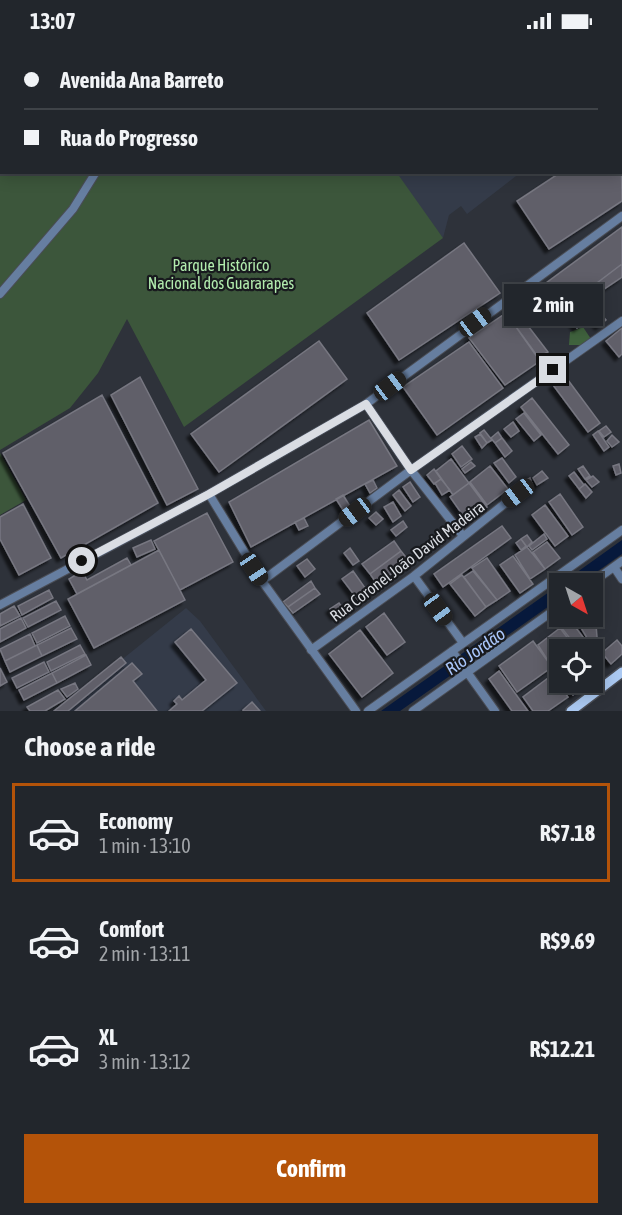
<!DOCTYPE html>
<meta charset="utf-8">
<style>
body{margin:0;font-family:"Asap Condensed",sans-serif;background:#2e3238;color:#f1f3f6;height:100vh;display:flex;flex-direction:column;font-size:22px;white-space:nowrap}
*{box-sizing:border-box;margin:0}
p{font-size:20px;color:#a2a5a9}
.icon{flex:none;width:33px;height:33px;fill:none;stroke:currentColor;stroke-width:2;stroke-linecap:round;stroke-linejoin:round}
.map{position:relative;height:669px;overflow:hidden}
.panel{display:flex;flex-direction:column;background:#22262c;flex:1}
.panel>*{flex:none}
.top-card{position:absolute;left:0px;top:0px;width:622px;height:132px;box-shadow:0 3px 15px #0003,0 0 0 2px #3f4348;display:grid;align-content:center;height:132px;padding:0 24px;background:#22262c}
.needle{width:39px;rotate:141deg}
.buttons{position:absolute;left:549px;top:531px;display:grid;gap:12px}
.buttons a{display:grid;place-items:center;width:54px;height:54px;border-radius:0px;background:#22262c;box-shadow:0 3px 15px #0003,0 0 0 2px #3f4348;font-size:30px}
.end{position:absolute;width:27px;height:27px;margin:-14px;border:8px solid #dadde3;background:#111;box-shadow:0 0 0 3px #111}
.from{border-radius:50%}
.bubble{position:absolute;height:42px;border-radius:0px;background:#22262c;box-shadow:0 3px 15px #0003,0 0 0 2px #3f4348;font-size:20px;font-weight:700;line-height:42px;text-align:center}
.car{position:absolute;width:18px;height:36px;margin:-18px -9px;border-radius:8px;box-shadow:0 0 4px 2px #0007;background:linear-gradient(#222 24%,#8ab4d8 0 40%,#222 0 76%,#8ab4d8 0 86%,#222 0)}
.top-card b{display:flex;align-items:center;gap:21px;height:57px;font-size:22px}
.top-card b+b{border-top:2px solid #3f4348}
.top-card i{width:15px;height:15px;background:#f1f3f6}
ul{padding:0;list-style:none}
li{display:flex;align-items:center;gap:18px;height:99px;margin:0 12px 9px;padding:0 12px;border:3px solid transparent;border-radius:0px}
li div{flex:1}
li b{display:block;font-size:22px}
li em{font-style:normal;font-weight:700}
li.selected{border-color:#b45309}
li>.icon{width:54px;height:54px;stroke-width:1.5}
h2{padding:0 24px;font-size:27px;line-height:72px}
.button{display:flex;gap:12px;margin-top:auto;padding:12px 24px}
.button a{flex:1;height:69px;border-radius:0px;background:#b45309;color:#fff;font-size:24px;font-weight:700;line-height:69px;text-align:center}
.status{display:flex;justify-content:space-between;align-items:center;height:42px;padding:0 30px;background:#22262c;direction:ltr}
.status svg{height:16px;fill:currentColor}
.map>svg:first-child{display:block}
.built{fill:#343b49}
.green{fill:#3c563b}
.forest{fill:#40633e}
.water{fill:#07193c}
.building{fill:#605f69;stroke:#777781;stroke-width:1.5;filter:url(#shadow)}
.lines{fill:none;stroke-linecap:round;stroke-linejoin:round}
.minor-casing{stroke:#4a4d55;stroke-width:10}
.major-casing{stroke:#4a4d55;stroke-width:12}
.minor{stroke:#667ea0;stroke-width:8}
.major{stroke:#abc9f2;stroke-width:9}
.route{stroke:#dadde3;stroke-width:8}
.labels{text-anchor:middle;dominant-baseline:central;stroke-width:4.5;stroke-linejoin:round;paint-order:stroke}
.park-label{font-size:16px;fill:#b2ecae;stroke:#181a1e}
.street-label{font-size:16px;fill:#dadde3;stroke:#181a1e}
.water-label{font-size:18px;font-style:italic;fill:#aac7fc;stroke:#181a1e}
</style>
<div class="status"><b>13:07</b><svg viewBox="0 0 49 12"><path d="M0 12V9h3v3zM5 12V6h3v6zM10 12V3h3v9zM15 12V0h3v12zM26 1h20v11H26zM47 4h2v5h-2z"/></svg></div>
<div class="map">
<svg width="622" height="669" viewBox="0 0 622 669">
<defs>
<filter id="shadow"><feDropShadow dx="-4" dy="4" stdDeviation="1.5" flood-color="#0009"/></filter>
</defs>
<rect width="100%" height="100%" fill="#2e323a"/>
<path class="built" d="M 393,131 L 520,131 L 467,172 L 461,164 L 449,173 L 443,196 Z
M 186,566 L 200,579 L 266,669 L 58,669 Z"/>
<path class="green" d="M 0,0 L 399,0 L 2,2 L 2,130 L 397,131 L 443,196 L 184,385 L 127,277 L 98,331 L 70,366 L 0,408 Z
M 0,411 L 26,458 L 0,473 Z"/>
<path class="forest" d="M 583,285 L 591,297 L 584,303 L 569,303 L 570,290 Z"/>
<path class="water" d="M 622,498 L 622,512 L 581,541 L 562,541 Z
M 559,543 L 559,557 L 400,669 L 381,669 Z"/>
<path class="building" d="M 441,0 L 555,0 L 556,2 L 442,2 Z
M 621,103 L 622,159 L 549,207 L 517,159 L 561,130 L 621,130 Z
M 622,185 L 622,222 L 561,268 L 542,244 Z
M 464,201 L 500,251 L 399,318 L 367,271 Z
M 622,222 L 622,235 L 597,252 L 593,259 L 600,268 L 577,286 L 564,266 Z
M 540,246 L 559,269 L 552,273 L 534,251 Z
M 520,260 L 531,274 L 525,280 L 548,310 L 538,315 L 506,271 Z
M 598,269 L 606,278 L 599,284 L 591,274 Z
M 506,271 L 540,319 L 505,343 L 469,296 Z
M 622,286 L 622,312 L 619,315 L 606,299 Z
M 319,299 L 347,337 L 219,430 L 191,392 Z
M 469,300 L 503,346 L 437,393 L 403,345 Z
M 565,334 L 600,381 L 588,390 L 553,343 Z
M 140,335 L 198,447 L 167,463 L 111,353 Z
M 102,353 L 158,461 L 61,516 L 3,411 Z
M 532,356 L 569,403 L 558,412 L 521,365 Z
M 524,371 L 541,393 L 534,399 L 516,377 Z
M 369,378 L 397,424 L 251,505 L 229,460 Z
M 513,380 L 519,389 L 511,395 L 504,387 Z
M 606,384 L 611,390 L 604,395 L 599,389 Z
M 484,388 L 492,398 L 487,401 L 480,391 Z
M 598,389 L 609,405 L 604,409 L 593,393 Z
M 498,390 L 502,396 L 495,401 L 491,396 Z
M 480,392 L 487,401 L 482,406 L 475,395 Z
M 612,393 L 619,400 L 612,405 L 607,399 Z
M 502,396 L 512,409 L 505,415 L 495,401 Z
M 462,404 L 472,417 L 461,425 L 452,412 Z
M 502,416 L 516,435 L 509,441 L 494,421 Z
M 451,417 L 469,441 L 453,453 L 436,429 Z
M 471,420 L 475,424 L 465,431 L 462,427 Z
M 619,422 L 621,431 L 616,433 L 613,424 Z
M 490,424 L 508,447 L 487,463 L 470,440 Z
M 583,424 L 590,434 L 585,437 L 578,427 Z
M 434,427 L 441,437 L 434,442 L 427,433 Z
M 542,429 L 548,436 L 537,443 L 533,436 Z
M 574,430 L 584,443 L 579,447 L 569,434 Z
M 593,434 L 599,440 L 592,445 L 586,438 Z
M 530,436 L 532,442 L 525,446 L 522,441 Z
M 441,437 L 450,448 L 442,453 L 435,441 Z
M 373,438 L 377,446 L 370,451 L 365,442 Z
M 410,440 L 420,455 L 413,460 L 403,445 Z
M 469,441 L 487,465 L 467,479 L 450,455 Z
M 585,442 L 592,450 L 586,456 L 579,447 Z
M 399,448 L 411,464 L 405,469 L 393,453 Z
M 560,452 L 583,485 L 572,493 L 549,460 Z
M 343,453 L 350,464 L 343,468 L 336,457 Z
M 393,460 L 401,474 L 393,480 L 384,465 Z
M 23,462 L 51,516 L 19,533 L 0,497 L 0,475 Z
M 545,463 L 568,494 L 555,504 L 532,473 Z
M 376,470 L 383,477 L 376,483 L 369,476 Z
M 207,471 L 233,520 L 180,548 L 154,499 Z
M 304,476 L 308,484 L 299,488 L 295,480 Z
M 403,479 L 407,485 L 396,494 L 391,488 Z
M 502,484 L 511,496 L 443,545 L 434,532 Z
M 544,492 L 547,497 L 532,508 L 529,504 Z
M 527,493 L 532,500 L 527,505 L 521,497 Z
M 521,497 L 526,504 L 521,508 L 516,501 Z
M 151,498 L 155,507 L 137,515 L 133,506 Z
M 394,499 L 401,509 L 370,532 L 362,522 Z
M 547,500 L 560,516 L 545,527 L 533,510 Z
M 527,505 L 545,527 L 530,537 L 515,513 Z
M 350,506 L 359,519 L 353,523 L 344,511 Z
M 159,508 L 185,558 L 94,606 L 68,557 Z
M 401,509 L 409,519 L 377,542 L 370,532 Z
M 513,514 L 533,542 L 520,551 L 500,523 Z
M 127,516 L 131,523 L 77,552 L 69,537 L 82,529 L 87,538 Z
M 487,516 L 510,549 L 497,558 L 472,526 Z
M 307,517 L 315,527 L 305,535 L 297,524 Z
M 353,529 L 368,550 L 358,558 L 342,537 Z
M 473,529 L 497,558 L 486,565 L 464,535 Z
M 462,533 L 486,565 L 475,574 L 450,542 Z
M 311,539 L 315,546 L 288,565 L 283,560 Z
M 315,546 L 320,552 L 293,571 L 288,565 Z
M 49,548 L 53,556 L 22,573 L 18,564 Z
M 594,558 L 597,595 L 590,601 L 574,574 L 592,574 Z
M 56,559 L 61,568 L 28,585 L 23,576 Z
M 339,561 L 344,568 L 335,574 L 330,567 Z
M 14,564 L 20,574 L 0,584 L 0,572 Z
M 384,571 L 405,600 L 387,613 L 366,585 Z
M 65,574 L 70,584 L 37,601 L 32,591 Z
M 21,576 L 26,586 L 0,600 L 0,587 Z
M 570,578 L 589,603 L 583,608 L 579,608 L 561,585 Z
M 71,586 L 77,597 L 42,614 L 37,603 Z
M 560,586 L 576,607 L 560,608 L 560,619 L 552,625 L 538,603 Z
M 191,587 L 237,641 L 202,669 L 169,669 L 177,662 L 174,659 L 179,654 L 182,658 L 206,638 L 175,600 Z
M 360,588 L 393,631 L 362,655 L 329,612 Z
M 30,592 L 35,604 L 5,619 L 0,607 Z
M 617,598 L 622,604 L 622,612 L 611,622 L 602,611 Z
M 533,599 L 552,625 L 517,650 L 499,624 Z
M 593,600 L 601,610 L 592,617 L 592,608 L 583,608 Z
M 37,603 L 42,614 L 10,630 L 5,619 Z
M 80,603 L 85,612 L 51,629 L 47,620 Z
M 86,613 L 91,623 L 57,641 L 52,631 Z
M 121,615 L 126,621 L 68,669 L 54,669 Z
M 596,615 L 604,623 L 599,628 L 592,621 Z
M 44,620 L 49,630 L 17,646 L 12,636 Z
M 132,621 L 142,632 L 133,639 L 157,669 L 75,669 Z
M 0,626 L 7,640 L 0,644 Z
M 499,629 L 528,669 L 512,669 L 489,637 Z
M 52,631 L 57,641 L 24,658 L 19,648 Z
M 552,633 L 568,655 L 548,669 L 533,669 L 523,655 Z
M 563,640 L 583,640 L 585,644 L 573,653 Z
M 75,641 L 78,647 L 67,655 L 61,647 Z
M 58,648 L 65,657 L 45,669 L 30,669 L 27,665 Z
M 252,660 L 260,669 L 243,669 L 243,668 Z"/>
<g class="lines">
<g class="minor-casing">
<path id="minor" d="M 135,0 L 139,2
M 573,0 L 574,2
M 621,72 L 622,73
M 0,252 L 73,167 L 96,130
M 366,362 L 411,428 L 463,494
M 209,452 L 262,539 L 356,669
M 614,525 L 622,537
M 414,534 L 463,601
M 262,539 L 411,428 L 622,279
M 590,542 L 622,519
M 0,563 L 209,452 L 366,362 L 622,174
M 311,608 L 414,534 L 518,451
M 452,609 L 495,669
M 368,669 L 622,488
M 413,669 L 560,564"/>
</g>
<g class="major-casing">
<path id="major" d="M 571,669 L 622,630"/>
</g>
<use href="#minor" class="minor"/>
<use href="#major" class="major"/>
</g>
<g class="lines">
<path class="route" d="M 82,519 L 209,452 L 366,362 L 411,428 L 553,328"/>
</g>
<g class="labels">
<g class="park-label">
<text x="221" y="223">Parque Histórico<tspan x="221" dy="18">Nacional dos Guararapes</tspan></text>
</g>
<g class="street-label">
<text transform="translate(407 519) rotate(-37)">Rua Coronel João David Madeira</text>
</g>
<g class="water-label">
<text transform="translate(475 609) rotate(-35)">Rio Jordão</text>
</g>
</g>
</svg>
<div class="buttons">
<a><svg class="needle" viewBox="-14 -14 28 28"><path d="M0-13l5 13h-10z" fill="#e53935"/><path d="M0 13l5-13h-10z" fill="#a2a5a9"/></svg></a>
<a><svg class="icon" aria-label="locate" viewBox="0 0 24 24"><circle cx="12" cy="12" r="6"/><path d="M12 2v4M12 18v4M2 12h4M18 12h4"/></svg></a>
</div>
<i class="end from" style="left:82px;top:519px"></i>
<i class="end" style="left:553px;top:328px"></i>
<div class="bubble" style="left:504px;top:242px;width:99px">2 min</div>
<i class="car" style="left:475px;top:280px;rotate:53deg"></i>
<i class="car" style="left:390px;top:344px;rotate:53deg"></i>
<i class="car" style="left:518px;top:451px;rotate:233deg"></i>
<i class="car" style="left:355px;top:470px;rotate:233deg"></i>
<i class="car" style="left:254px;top:527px;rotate:146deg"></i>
<i class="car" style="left:438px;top:567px;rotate:144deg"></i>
<div class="top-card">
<b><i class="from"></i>Avenida Ana Barreto</b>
<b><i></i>Rua do Progresso</b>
</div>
</div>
<section class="panel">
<h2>Choose a ride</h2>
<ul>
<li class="selected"><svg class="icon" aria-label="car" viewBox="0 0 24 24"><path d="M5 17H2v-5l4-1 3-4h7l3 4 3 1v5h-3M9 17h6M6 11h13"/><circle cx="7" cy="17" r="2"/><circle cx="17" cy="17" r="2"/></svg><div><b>Economy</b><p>1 min · 13:10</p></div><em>R$7.18</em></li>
<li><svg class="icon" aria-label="car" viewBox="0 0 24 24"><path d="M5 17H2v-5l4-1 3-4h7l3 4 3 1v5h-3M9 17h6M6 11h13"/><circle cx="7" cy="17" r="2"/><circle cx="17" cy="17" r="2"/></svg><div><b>Comfort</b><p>2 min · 13:11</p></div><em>R$9.69</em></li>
<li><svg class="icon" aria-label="car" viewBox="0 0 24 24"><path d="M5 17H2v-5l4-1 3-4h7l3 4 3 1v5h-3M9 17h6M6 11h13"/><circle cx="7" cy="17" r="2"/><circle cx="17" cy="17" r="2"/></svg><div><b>XL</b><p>3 min · 13:12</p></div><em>R$12.21</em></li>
</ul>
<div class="button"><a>Confirm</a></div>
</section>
